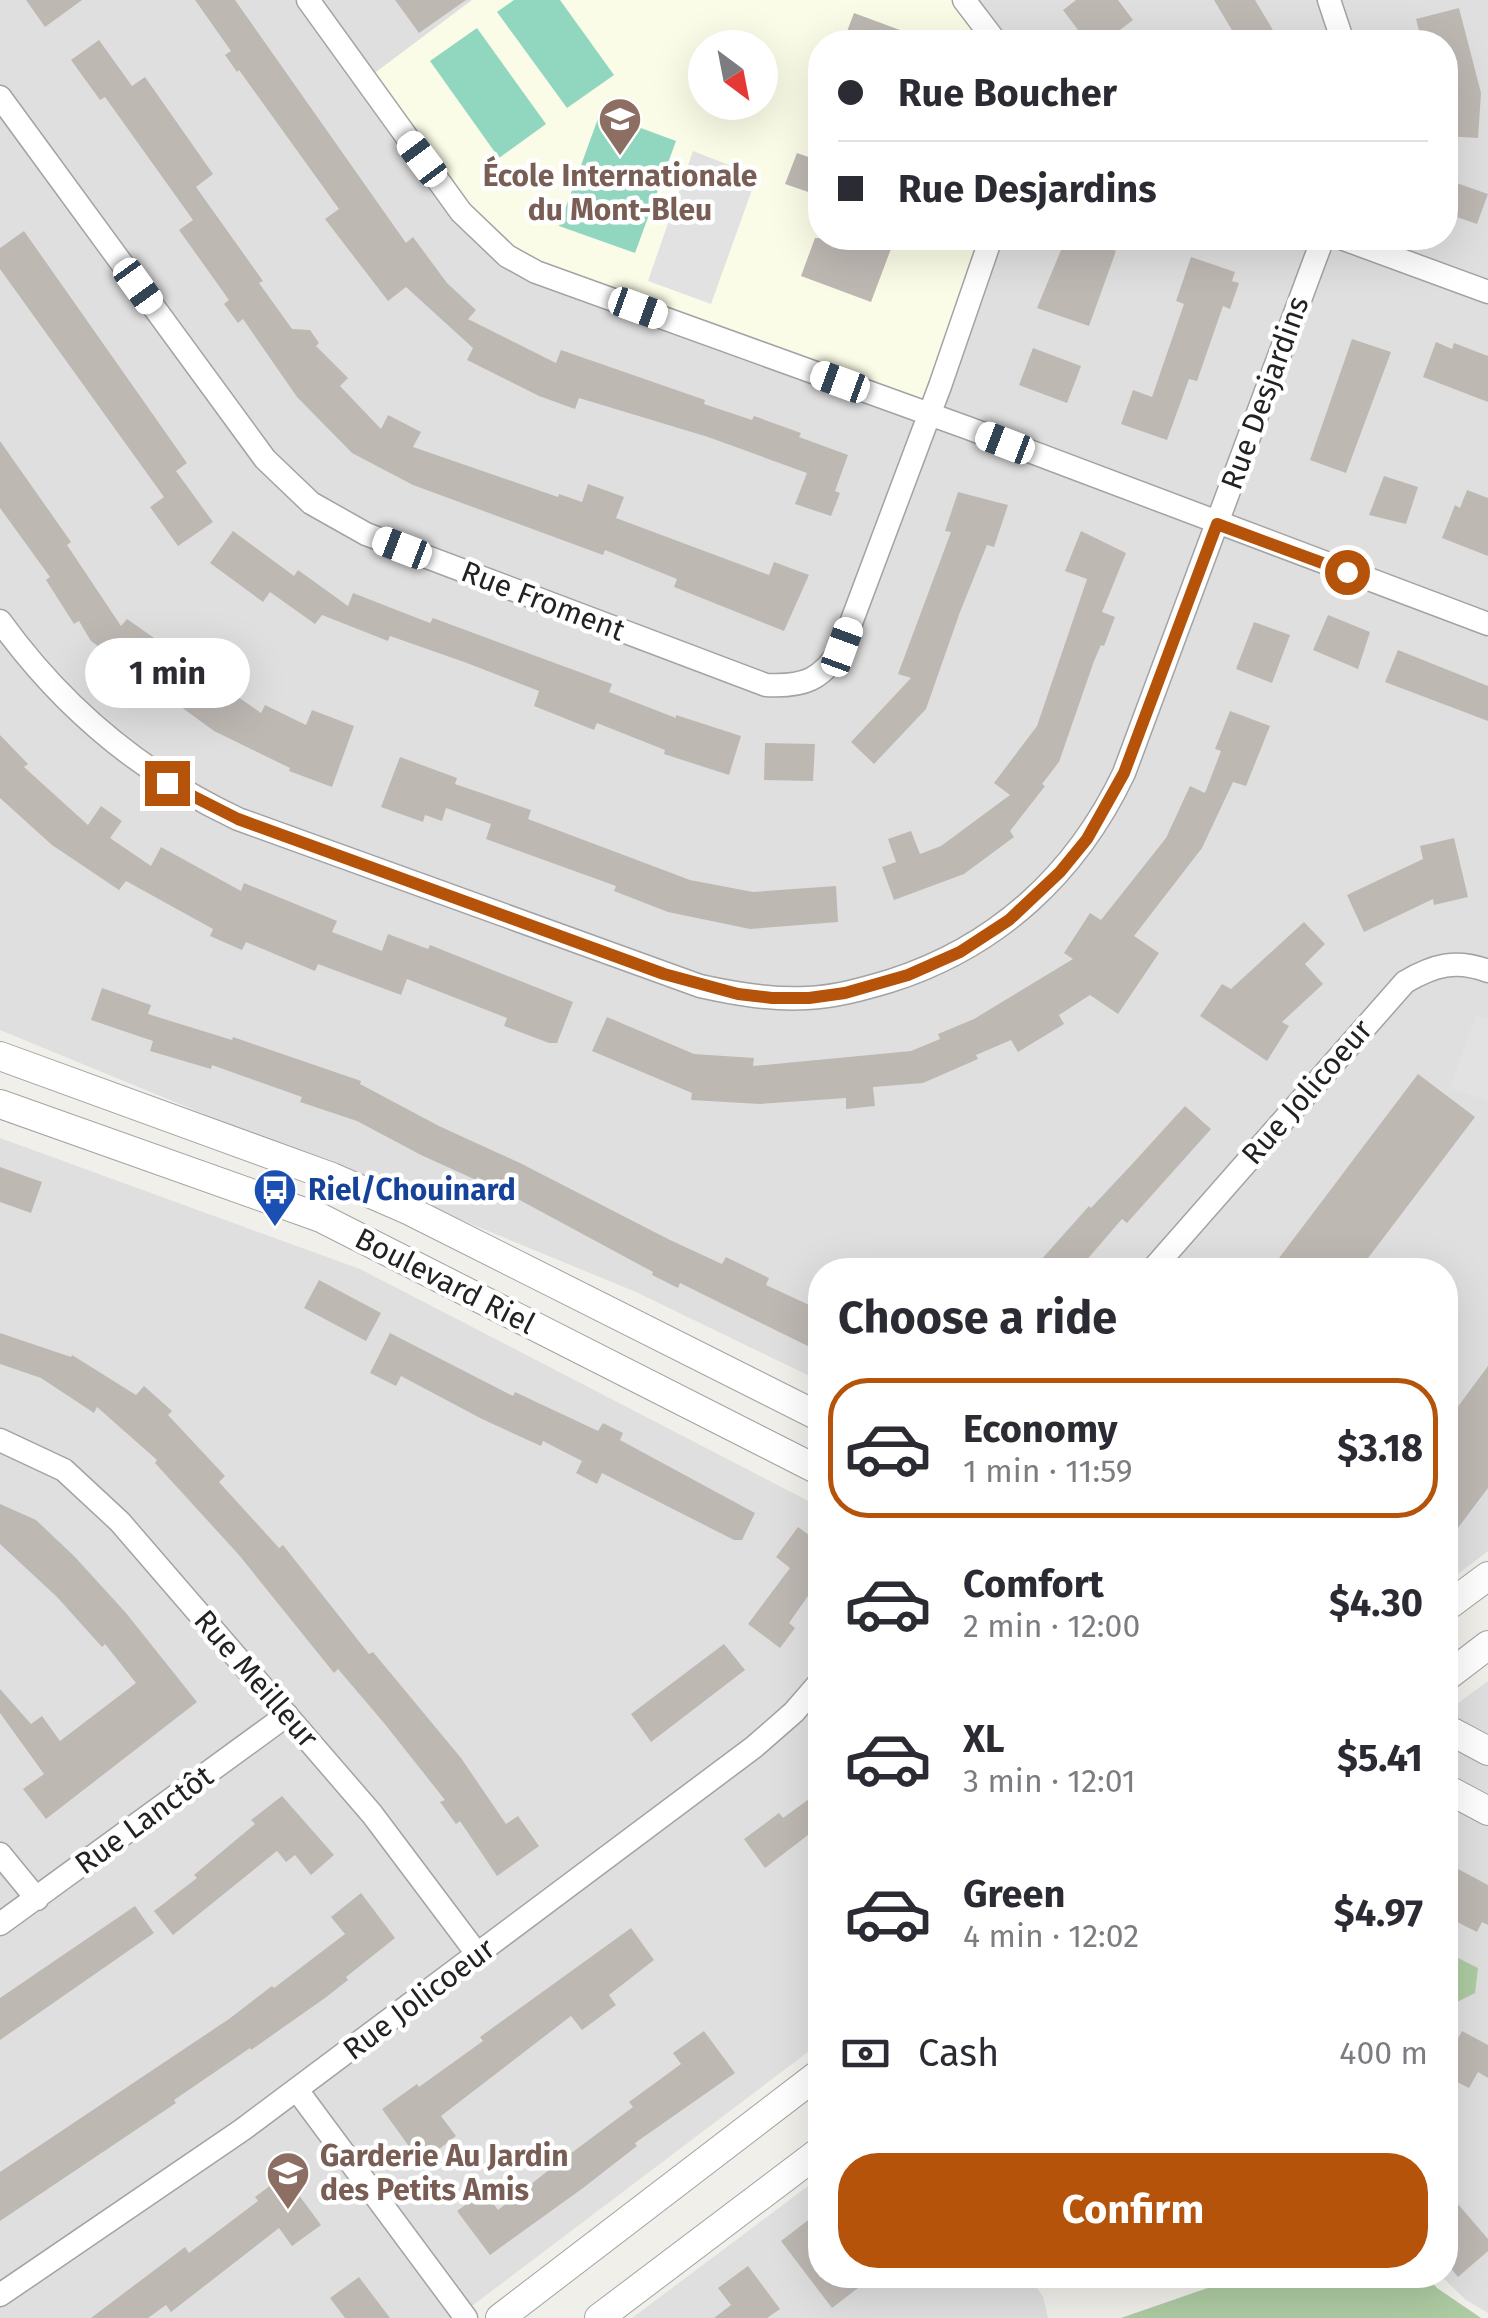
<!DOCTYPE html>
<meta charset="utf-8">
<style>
body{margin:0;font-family:"Fira Sans",sans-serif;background:#f2f2f3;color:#2b2b33;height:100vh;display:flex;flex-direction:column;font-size:38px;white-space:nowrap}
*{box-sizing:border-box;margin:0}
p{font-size:32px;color:#7c7c81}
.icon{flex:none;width:55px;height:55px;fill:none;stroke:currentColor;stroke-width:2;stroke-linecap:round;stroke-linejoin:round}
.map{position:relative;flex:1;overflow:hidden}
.side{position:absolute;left:808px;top:1258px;width:650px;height:1030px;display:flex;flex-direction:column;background:#fff;border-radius:40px;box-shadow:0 10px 40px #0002}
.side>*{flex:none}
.hud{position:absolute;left:808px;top:30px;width:650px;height:220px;border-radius:40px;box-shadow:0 10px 40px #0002;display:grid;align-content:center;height:220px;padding:0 30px;background:#fff}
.needle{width:65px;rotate:148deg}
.controls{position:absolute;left:688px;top:30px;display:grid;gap:20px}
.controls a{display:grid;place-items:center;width:90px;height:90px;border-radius:50%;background:#fff;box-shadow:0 10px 40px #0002;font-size:50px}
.end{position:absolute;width:45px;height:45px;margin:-22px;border:12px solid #b45309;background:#fff;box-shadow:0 0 0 5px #fff}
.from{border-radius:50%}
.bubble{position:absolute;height:70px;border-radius:35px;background:#fff;box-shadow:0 10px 40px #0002;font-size:32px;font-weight:700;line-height:70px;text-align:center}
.car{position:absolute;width:30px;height:60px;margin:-30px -15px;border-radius:12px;box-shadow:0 0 8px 2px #0007;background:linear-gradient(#fff 24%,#345 0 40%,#fff 0 76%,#345 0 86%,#fff 0)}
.hud b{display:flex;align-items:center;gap:35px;height:95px;font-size:38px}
.hud b+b{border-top:2px solid #e1e1e2}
.hud i{width:25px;height:25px;background:#2b2b33}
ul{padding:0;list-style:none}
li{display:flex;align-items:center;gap:30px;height:140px;margin:0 20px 15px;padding:0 10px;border:5px solid transparent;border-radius:40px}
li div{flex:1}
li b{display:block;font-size:38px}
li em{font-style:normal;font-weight:700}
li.active{border-color:#b45309}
li>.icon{width:90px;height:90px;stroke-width:1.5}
h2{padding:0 30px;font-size:45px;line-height:120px}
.pay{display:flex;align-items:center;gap:25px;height:110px;padding:0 30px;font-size:38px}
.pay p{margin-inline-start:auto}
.cta{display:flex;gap:20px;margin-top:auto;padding:20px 30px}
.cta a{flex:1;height:115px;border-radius:40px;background:#b45309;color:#fff;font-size:40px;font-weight:700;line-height:115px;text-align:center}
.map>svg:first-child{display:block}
.residential{fill:#e0dfdf;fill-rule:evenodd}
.education{fill:#fbfce7;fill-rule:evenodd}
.forest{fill:#adcba3}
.pitch{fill:#91d6bf}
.parking{fill:#e2e2e2}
.building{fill:#beb8b3}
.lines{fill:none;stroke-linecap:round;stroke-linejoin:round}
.minor-casing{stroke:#a3a3a3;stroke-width:25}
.tertiary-casing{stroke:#a3a3a3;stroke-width:30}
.minor{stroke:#fff;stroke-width:22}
.tertiary{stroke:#fff;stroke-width:28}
.route{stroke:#b45309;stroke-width:12}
.labels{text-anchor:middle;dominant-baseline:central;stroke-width:9;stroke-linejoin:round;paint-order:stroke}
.education-label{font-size:30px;font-weight:bold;fill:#785e54;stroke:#fff}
.street-label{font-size:30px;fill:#222;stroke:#fff}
.transit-label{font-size:30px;font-weight:bold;fill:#164399;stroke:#fff;text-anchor:start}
</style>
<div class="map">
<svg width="1488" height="2318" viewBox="0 0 1488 2318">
<rect width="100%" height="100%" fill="#f1efea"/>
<path class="residential" d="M 0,0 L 1488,0 L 1488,1551 L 1445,1584 L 1445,1270 L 820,1270 L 820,1381 L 636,1292 L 0,1030 ZM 820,42 L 1445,42 L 1445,238 L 820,238 ZM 705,48 L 760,48 L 760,102 L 705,102 Z
M 0,1138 L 360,1269 L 820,1507 L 820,2043 L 456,2318 L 0,2318 Z
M 1488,1681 L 1488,2313 L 1466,2300 L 1440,2275 L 1445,2275 L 1445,1713 Z
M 820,2177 L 820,2275 L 1029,2275 L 1043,2297 L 1048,2318 L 632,2318 Z"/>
<path class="education" d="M 472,0 L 964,0 L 996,42 L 820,42 L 820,238 L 991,238 L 929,415 L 507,256 L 364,81 ZM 705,48 L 760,48 L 760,102 L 705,102 Z"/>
<path class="forest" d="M 1452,1955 L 1478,1968 L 1475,1993 L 1445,2008 L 1445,1956 Z
M 1221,2275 L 1426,2275 L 1437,2288 L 1481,2318 L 1121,2318 L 1222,2283 Z"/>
<path class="pitch" d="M 514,0 L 560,0 L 614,75 L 567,108 L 497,12 Z
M 477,28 L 546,124 L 499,158 L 430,61 Z
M 600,113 L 676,141 L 635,253 L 559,226 Z"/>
<path class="parking" d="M 693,151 L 757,176 L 711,304 L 648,281 Z
M 1476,1015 L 1488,1019 L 1488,1101 L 1450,1088 Z"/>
<path class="building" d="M 26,0 L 82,0 L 45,27 Z
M 195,0 L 235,0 L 406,243 L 413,237 L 447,283 L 476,310 L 468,319 L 556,363 L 561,350 L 705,400 L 704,404 L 752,420 L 754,416 L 801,433 L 799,437 L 848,455 L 835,491 L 840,493 L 831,516 L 795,504 L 807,473 L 708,437 L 579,398 L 575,409 L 539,396 L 467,360 L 473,348 L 406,287 L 388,301 L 325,219 L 339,209 L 239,70 L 237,72 L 225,55 L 231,51 Z
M 395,0 L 466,0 L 419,33 Z
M 1076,0 L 1118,0 L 1133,20 L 1104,42 L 1087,42 L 1063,10 Z
M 1214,0 L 1255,0 L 1280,42 L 1239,42 Z
M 1459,8 L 1481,93 L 1478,138 L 1445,136 L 1445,97 L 1453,97 L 1445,68 L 1445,42 L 1422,42 L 1416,19 Z
M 854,13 L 927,40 L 926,42 L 843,42 Z
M 99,40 L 132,86 L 145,77 L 213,174 L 196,187 L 263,281 L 259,283 L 292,329 L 310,330 L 319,343 L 316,346 L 348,378 L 340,386 L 381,429 L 388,415 L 421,432 L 413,447 L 558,497 L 559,494 L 582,502 L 588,484 L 624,497 L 616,518 L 769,575 L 774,562 L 809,575 L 784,631 L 674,587 L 677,579 L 605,550 L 603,555 L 413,485 L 352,453 L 297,397 L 243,319 L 238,323 L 224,304 L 229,300 L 179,230 L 193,220 L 105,97 L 100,100 L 71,60 Z
M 797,153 L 820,161 L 820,196 L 785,184 Z
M 1445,179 L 1488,194 L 1477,224 L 1445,213 Z
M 24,231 L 187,463 L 176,471 L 213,522 L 178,546 L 150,507 L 164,497 L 0,269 L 0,248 Z
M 815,238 L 895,238 L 871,302 L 801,276 Z
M 1066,238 L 1097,238 L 1095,243 L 1116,251 L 1089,326 L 1037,308 Z
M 1191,257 L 1235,272 L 1232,281 L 1239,283 L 1230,309 L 1223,306 L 1197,381 L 1189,379 L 1167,440 L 1121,424 L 1133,390 L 1152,397 L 1184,304 L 1176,301 Z
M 1352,339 L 1391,352 L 1346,473 L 1310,460 Z
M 1436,342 L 1452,349 L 1454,343 L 1488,356 L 1488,402 L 1423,377 Z
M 1033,348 L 1081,366 L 1067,403 L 1019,385 Z
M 0,441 L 71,542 L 67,545 L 121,626 L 127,619 L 261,713 L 265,705 L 306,725 L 312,710 L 354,726 L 332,787 L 289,771 L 290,768 L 214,731 L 91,641 L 79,621 L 74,624 L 46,580 L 50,577 L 0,508 Z
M 1384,476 L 1418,487 L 1406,524 L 1369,515 Z
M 1467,490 L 1488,498 L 1488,556 L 1442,538 L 1455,505 L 1460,508 Z
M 958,492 L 1008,505 L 994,547 L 987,545 L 960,612 L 926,709 L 874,764 L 851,742 L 911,678 L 898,674 L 951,532 L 945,531 Z
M 233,531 L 294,576 L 298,570 L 348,606 L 353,593 L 430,623 L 433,618 L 612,684 L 609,692 L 676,718 L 676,715 L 741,736 L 729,775 L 664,754 L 665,750 L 597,723 L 594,730 L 534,706 L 539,691 L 467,663 L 390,636 L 388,641 L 322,615 L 315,624 L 270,592 L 263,602 L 210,563 Z
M 1081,531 L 1126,553 L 1102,612 L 1115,617 L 1104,646 L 1101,645 L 1094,661 L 1059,762 L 1042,784 L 1045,786 L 1010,831 L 1014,837 L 964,874 L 894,900 L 882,867 L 896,862 L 888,839 L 911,831 L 920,854 L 941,846 L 1010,795 L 994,783 L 1037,726 L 1087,579 L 1065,571 Z
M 1328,615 L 1370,632 L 1358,669 L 1313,650 Z
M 1254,622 L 1290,635 L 1272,683 L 1236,669 Z
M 1398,650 L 1488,686 L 1488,721 L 1385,682 Z
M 1230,711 L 1270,726 L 1246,786 L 1233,782 L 1202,848 L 1134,936 L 1159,953 L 1118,1014 L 1090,995 L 1059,1015 L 1064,1024 L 1018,1052 L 1011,1040 L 976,1055 L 978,1059 L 923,1083 L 873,1087 L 875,1106 L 846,1109 L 846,1098 L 760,1104 L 691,1100 L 692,1093 L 592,1051 L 607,1017 L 694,1054 L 754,1058 L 753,1066 L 911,1051 L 940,1039 L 938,1034 L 974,1019 L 1073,959 L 1064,953 L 1090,913 L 1101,920 L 1166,838 L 1190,786 L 1205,793 L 1221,751 L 1215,749 Z
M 0,735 L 28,764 L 24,767 L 88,825 L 101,806 L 122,821 L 110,838 L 151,866 L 161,847 L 241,891 L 244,883 L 337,921 L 332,932 L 382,951 L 388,934 L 428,949 L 430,945 L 573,1002 L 557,1043 L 549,1043 L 504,1026 L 507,1018 L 407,979 L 401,995 L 318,964 L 315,971 L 246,942 L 242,950 L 210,936 L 213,929 L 126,881 L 119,890 L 52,845 L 0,798 Z
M 765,743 L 815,744 L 813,781 L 764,780 Z
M 400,757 L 457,778 L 455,784 L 531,810 L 528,819 L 690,880 L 753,892 L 836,886 L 838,922 L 750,929 L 668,912 L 614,891 L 616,886 L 486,839 L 491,824 L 446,808 L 442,821 L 425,815 L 423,822 L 381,807 Z
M 1454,838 L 1468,897 L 1434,905 L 1433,899 L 1364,932 L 1347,895 L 1423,859 L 1420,846 Z
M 1304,922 L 1325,944 L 1305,964 L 1323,984 L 1282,1022 L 1289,1026 L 1267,1061 L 1200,1016 L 1222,984 L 1231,989 Z
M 102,988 L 151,1005 L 148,1014 L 232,1040 L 233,1037 L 361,1081 L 360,1084 L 439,1126 L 520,1163 L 670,1240 L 722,1264 L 726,1257 L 769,1278 L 766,1285 L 820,1310 L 820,1352 L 680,1283 L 678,1288 L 652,1275 L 653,1272 L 477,1177 L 476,1180 L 421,1155 L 357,1121 L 300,1102 L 302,1097 L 212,1065 L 211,1069 L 150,1051 L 153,1041 L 91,1020 Z
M 1418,1074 L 1475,1117 L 1359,1270 L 1270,1270 Z
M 1185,1106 L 1211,1129 L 1127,1223 L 1122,1219 L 1078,1270 L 1032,1270 L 1089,1206 L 1091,1208 L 1134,1162 Z
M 0,1167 L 42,1182 L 31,1213 L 0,1202 Z
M 319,1280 L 381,1313 L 366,1341 L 304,1308 Z
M 0,1333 L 71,1357 L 72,1355 L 136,1395 L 144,1386 L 172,1411 L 168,1415 L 225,1476 L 219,1482 L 279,1548 L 283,1545 L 369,1654 L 373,1652 L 461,1758 L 506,1824 L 518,1816 L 539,1846 L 497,1876 L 460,1821 L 456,1824 L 440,1802 L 445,1800 L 384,1723 L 338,1669 L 334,1673 L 239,1555 L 155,1463 L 157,1460 L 97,1407 L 94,1413 L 41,1378 L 0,1364 Z
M 390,1333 L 513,1396 L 515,1392 L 598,1431 L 603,1423 L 623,1433 L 620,1440 L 755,1513 L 742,1540 L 734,1540 L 602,1473 L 597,1484 L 576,1473 L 582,1461 L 543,1441 L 541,1446 L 482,1419 L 401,1376 L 396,1386 L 370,1373 Z
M 1488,1366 L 1488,1488 L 1445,1545 L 1445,1424 Z
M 0,1504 L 36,1520 L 75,1557 L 126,1613 L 197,1702 L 46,1819 L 23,1789 L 44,1774 L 0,1713 L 0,1689 L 31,1724 L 42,1716 L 60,1741 L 136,1683 L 105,1644 L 102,1647 L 57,1597 L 0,1544 Z
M 798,1527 L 820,1543 L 820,1579 L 789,1623 L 795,1628 L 780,1648 L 748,1624 L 790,1568 L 776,1557 Z
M 724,1644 L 745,1670 L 651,1742 L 631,1714 Z
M 820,1791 L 820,1851 L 808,1835 L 765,1868 L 744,1839 L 779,1813 L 783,1818 Z
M 282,1796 L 334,1855 L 311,1875 L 295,1855 L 286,1862 L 277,1851 L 173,1935 L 154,1911 L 197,1878 L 194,1875 L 255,1824 L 251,1820 Z
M 1445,1862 L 1488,1885 L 1488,1925 L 1482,1922 L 1477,1932 L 1445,1916 Z
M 361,1893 L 395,1938 L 346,1977 L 348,1980 L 325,1998 L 251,2050 L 250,2048 L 174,2100 L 176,2103 L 0,2221 L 0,2172 L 229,2019 L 272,1986 L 274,1988 L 345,1934 L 331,1917 Z
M 135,1906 L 154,1933 L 0,2040 L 0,1998 Z
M 631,1928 L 654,1960 L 609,1995 L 616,2005 L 582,2030 L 571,2016 L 441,2116 L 456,2136 L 421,2163 L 382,2109 L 417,2084 L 419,2087 L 483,2041 L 480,2037 Z
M 704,2031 L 735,2073 L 635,2143 L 637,2146 L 583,2188 L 490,2255 L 457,2211 L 484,2191 L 498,2210 L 554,2166 L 552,2155 L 570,2154 L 633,2107 L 629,2102 L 681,2064 L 673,2053 Z
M 1462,2031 L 1488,2045 L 1488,2078 L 1478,2072 L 1469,2088 L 1445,2076 L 1445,2048 L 1451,2051 Z
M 284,2175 L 321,2225 L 292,2246 L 279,2228 L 171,2312 L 166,2305 L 148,2318 L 91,2318 L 185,2247 L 189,2253 L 258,2201 L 255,2197 Z
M 1445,2189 L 1488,2239 L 1488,2251 L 1458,2277 L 1445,2261 Z
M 820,2211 L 820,2275 L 875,2275 L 832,2308 L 781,2241 Z
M 748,2266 L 780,2309 L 767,2318 L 714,2318 L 731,2305 L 718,2288 Z
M 359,2277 L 390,2318 L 345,2318 L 330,2298 Z"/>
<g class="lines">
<g class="minor-casing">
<path id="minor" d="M 308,0 L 461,212 L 507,256 L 536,272 L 968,428 L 1488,624
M 964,0 L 996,42
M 1329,0 L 1343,42
M 0,97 L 265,459 L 311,503 L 366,534 L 766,685 C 804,687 822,680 842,647 L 940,386 L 991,238
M 1341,238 L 1488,292
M 0,621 C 62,707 142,774 238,819 L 700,986 C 736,994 771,1000 807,998 C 835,997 863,989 890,981 C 997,947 1076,874 1124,773 L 1323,238
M 1152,1270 L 1405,982 C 1434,965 1456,959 1488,971
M 0,1440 L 64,1470 L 120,1522 L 372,1814 L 478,1955
M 0,1854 L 37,1899
M 0,1924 L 287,1715
M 297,2090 L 466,2318
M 0,2295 L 242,2130 L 754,1747 L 794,1712 L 820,1682"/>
</g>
<g class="tertiary-casing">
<path id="tertiary" d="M 0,1056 L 332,1177 L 410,1211 L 820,1417
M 0,1104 L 321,1218 L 820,1471
M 1445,1608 L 1488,1576
M 1445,1678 L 1488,1645
M 1445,1728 L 1488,1751
M 1445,1788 L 1488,1811
M 500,2318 L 820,2073
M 599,2318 L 820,2151"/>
</g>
<use href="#minor" class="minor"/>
<use href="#tertiary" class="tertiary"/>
</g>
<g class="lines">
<path class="route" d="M 167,783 L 238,819 L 664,974 L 738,994 L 772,998 L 809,998 L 845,993 L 908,975 L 960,952 L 1009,920 L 1060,872 L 1087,839 L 1124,773 L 1217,524 L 1347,572"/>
</g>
<defs>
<g id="school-pin" transform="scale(2.25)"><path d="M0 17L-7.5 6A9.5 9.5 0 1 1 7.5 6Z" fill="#8d6e63" stroke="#fff"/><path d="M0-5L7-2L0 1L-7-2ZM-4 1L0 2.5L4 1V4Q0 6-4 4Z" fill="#fff"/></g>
<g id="bus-pin" transform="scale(2.25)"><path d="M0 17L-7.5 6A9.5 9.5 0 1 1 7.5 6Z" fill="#1a4fb4" stroke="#fff"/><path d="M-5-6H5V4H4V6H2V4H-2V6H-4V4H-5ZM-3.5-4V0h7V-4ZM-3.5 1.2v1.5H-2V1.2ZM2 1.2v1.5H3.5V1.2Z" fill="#fff"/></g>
</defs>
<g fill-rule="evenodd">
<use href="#school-pin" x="620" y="119"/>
<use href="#bus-pin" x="275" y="1190"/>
<use href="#school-pin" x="288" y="2173"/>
</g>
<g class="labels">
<g class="education-label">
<text x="620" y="176">École Internationale<tspan x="620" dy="34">du Mont-Bleu</tspan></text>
<text x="320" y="2156" text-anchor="start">Garderie Au Jardin<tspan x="320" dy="34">des Petits Amis</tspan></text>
</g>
<g class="street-label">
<text transform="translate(1265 393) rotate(-70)">Rue Desjardins</text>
<text transform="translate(543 601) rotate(21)">Rue Froment</text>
<text transform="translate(1307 1092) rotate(-49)">Rue Jolicoeur</text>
<text transform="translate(445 1281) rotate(27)">Boulevard Riel</text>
<text transform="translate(256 1679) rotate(49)">Rue Meilleur</text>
<text transform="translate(144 1820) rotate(-36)">Rue Lanctôt</text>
<text transform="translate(419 1999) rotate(-37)">Rue Jolicoeur</text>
</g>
<g class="transit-label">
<text x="308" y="1190">Riel/Chouinard</text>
</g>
</g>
</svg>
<div class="controls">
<a><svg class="needle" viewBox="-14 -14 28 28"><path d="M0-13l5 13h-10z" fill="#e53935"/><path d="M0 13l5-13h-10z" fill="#7c7c81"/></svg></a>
</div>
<i class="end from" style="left:1347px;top:572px"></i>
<i class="end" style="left:167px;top:783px"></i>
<div class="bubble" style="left:85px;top:638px;width:165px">1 min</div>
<i class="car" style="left:422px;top:159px;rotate:323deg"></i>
<i class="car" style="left:138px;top:286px;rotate:144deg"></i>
<i class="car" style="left:638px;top:308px;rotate:110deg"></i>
<i class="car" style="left:840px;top:382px;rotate:290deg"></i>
<i class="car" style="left:1005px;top:443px;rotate:291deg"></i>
<i class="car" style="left:402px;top:548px;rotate:291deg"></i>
<i class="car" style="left:842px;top:647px;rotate:20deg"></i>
<div class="hud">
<b><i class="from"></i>Rue Boucher</b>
<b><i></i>Rue Desjardins</b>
</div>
<section class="side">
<h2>Choose a ride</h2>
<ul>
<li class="active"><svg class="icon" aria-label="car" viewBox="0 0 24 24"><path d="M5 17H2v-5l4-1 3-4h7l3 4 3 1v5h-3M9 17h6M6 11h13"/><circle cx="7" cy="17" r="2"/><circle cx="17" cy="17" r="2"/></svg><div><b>Economy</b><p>1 min · 11:59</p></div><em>$3.18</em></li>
<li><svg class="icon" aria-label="car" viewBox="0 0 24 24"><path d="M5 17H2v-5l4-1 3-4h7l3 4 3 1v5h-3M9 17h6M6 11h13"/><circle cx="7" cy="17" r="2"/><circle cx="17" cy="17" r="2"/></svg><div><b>Comfort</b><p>2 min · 12:00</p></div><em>$4.30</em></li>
<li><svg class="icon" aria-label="car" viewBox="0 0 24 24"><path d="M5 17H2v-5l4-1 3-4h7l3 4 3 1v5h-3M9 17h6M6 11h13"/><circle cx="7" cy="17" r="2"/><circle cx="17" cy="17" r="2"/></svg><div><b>XL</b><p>3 min · 12:01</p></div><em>$5.41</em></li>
<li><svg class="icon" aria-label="car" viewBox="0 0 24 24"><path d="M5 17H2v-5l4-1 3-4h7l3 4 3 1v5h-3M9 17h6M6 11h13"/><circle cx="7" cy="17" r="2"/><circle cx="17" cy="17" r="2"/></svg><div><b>Green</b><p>4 min · 12:02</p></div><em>$4.97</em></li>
</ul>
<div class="pay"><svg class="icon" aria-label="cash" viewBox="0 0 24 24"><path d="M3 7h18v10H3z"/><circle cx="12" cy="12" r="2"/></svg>Cash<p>400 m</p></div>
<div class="cta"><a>Confirm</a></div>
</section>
</div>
